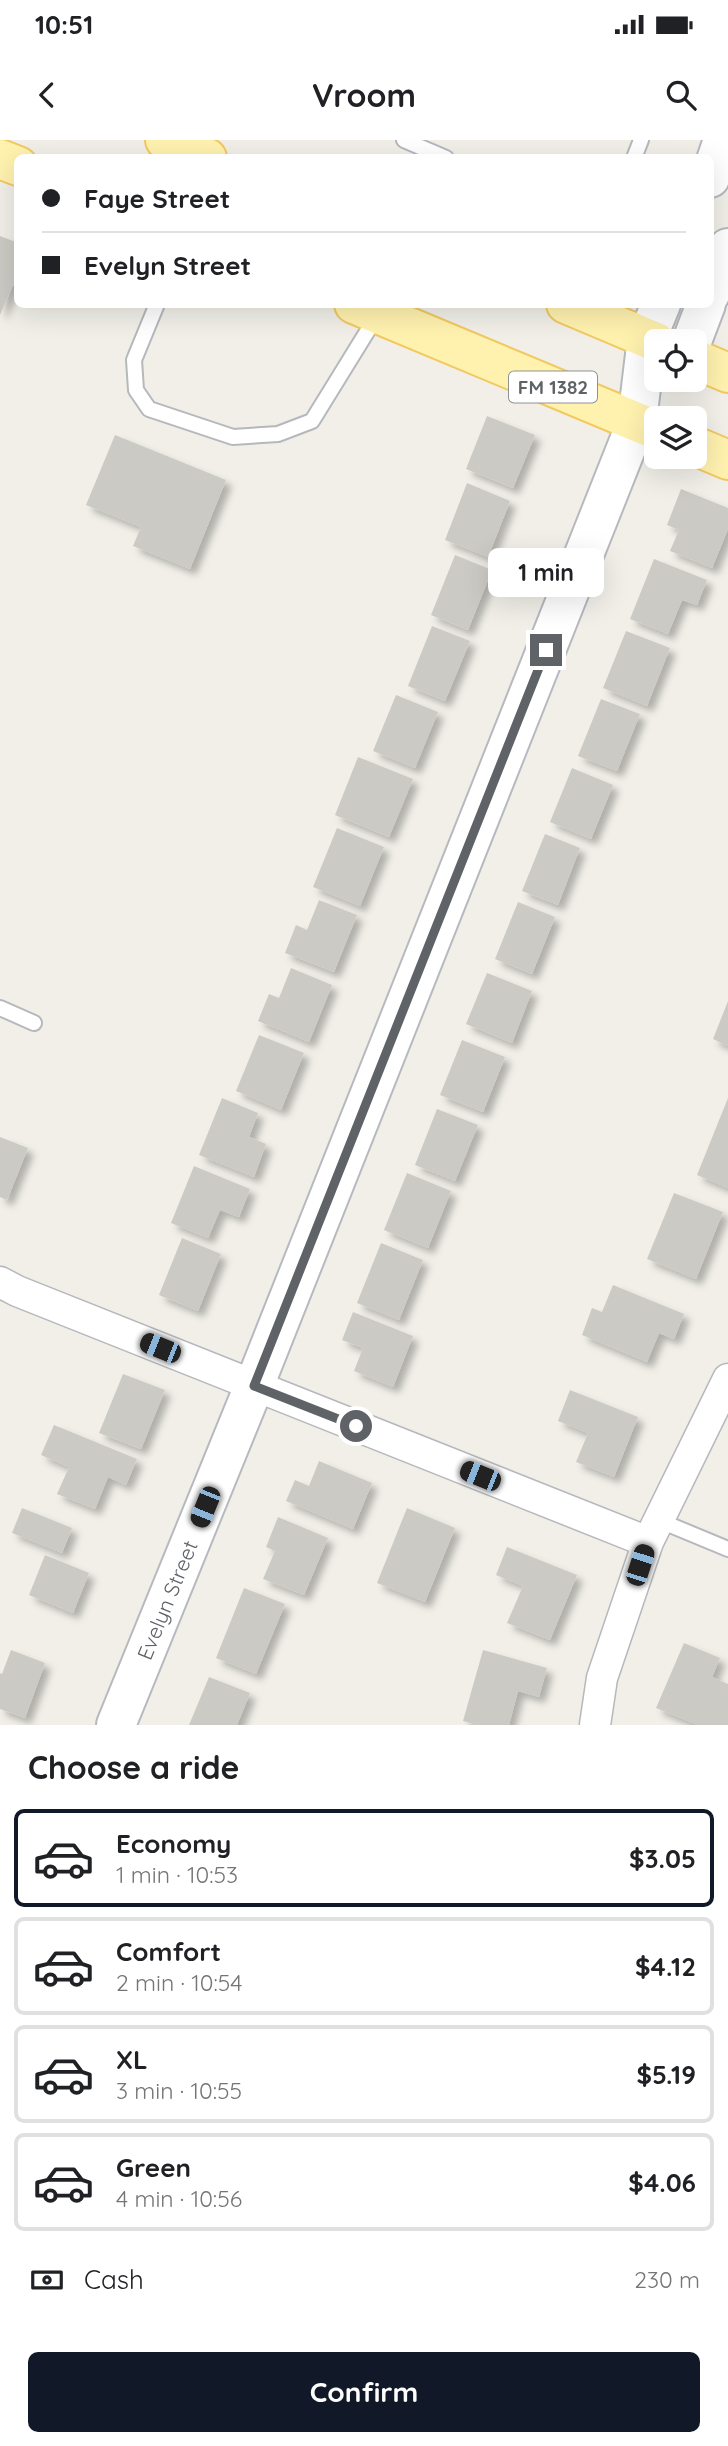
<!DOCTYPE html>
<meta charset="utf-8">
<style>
body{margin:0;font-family:Quicksand,sans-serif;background:#f6f6f6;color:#202124;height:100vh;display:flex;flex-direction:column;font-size:26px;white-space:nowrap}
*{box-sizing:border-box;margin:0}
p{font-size:23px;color:#757577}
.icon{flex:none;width:38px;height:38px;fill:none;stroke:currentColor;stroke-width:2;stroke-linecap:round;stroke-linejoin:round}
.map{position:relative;height:1585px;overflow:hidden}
.drawer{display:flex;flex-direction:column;background:#fff;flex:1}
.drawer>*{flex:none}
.guide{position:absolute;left:14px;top:14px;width:700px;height:154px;border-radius:10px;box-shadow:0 7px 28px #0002;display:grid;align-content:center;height:154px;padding:0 28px;background:#fff}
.fabs{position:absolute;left:644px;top:189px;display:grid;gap:14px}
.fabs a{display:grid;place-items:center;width:63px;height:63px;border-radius:10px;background:#fff;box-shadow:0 7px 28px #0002;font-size:35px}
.end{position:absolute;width:32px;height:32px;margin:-16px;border:9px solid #5f6368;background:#fff;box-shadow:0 0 0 4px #fff}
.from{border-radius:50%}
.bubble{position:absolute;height:49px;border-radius:10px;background:#fff;box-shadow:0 7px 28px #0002;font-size:23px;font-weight:700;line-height:49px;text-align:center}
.car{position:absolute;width:21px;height:42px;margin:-21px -10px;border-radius:9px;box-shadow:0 0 5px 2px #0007;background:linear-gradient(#222 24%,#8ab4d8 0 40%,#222 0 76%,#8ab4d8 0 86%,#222 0)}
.guide b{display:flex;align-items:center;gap:24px;height:66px;font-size:26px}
.guide b+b{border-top:2px solid #e0e0e0}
.guide i{width:18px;height:18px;background:#202124}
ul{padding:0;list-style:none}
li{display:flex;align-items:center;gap:21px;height:98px;margin:0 14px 10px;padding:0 14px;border:4px solid #e0e0e0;border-radius:10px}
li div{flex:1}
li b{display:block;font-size:26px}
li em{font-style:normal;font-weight:700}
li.on{border-color:#111827}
li>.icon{width:63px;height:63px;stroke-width:1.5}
h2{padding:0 28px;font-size:32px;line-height:84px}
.pay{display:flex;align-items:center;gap:18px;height:77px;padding:0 28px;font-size:26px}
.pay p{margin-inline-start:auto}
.primary-button{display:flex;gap:14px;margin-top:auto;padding:14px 28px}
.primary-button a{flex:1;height:80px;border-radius:10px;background:#111827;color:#fff;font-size:28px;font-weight:700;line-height:80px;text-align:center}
.status{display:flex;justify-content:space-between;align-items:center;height:49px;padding:0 35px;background:#fff;direction:ltr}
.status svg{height:19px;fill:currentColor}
header{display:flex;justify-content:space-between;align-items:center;height:91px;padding:0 28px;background:#fff;font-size:32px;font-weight:700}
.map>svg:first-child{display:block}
.building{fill:#cccac5;filter:url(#shadow)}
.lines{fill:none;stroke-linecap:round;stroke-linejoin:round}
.lane-casing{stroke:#b5b8bc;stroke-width:18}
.street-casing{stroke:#b5b8bc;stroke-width:33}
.secondary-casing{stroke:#b6babf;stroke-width:42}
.primary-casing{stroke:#f2c960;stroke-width:42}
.lane{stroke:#fff;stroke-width:14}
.street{stroke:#fff;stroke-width:30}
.secondary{stroke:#fff;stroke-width:38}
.primary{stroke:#fff2af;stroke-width:38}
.route{stroke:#5f6368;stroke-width:9}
.labels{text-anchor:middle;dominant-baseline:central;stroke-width:5;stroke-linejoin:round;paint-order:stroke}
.shield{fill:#fff;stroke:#8f9295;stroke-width:2}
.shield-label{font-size:19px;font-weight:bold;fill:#5f6368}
.street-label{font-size:21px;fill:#5f6368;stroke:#fff}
</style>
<div class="status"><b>10:51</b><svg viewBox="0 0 49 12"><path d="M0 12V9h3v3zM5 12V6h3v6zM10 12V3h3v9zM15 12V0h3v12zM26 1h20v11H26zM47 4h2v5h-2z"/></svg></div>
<header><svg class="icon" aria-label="back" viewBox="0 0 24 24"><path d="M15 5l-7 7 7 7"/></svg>Vroom<svg class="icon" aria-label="search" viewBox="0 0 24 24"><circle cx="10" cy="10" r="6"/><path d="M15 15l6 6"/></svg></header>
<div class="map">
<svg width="728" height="1585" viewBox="0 0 728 1585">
<defs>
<filter id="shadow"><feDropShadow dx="6" dy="6" stdDeviation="3.5" flood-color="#0004"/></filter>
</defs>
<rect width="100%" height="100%" fill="#f1efe8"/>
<path class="building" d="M 0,96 L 18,103 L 18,147 L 13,145 L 0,175 Z
M 487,276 L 535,295 L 513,348 L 466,329 Z
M 115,295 L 226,340 L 190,429 L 133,406 L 141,387 L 86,365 Z
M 467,343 L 510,361 L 488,417 L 445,400 Z
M 681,349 L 728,368 L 728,389 L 712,428 L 670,411 L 679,390 L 667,385 Z
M 455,415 L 492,430 L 468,490 L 431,475 Z
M 654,419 L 707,440 L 697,465 L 682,460 L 668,494 L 630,479 Z
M 432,486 L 470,501 L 445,561 L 408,546 Z
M 626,491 L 670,508 L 647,566 L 603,548 Z
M 396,555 L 438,572 L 415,628 L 373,611 Z
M 601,559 L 640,574 L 617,631 L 578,616 Z
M 358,617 L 413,639 L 389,697 L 335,675 Z
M 572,628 L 613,645 L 591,699 L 550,682 Z
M 337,688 L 384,707 L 360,766 L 313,747 Z
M 545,694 L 580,708 L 558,765 L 522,751 Z
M 319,760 L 357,775 L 334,832 L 285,813 L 296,785 L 307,790 Z
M 518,762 L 555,777 L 532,834 L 495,819 Z
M 291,828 L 332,845 L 309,902 L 258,881 L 269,854 L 279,858 Z
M 487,833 L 532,851 L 512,903 L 466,884 Z
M 728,861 L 728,906 L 713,899 Z
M 259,895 L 304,913 L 281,970 L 236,951 Z
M 462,900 L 505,917 L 483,972 L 440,955 Z
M 222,958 L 258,973 L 249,997 L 266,1004 L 254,1037 L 199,1015 Z
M 728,958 L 728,1048 L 697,1035 Z
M 437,969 L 478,985 L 455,1041 L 415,1025 Z
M 0,997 L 28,1008 L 7,1060 L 0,1057 Z
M 194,1026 L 250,1049 L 239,1077 L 220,1070 L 208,1098 L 171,1083 Z
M 407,1033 L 451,1051 L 428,1108 L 384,1090 Z
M 674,1053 L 723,1072 L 696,1139 L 647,1119 Z
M 182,1098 L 221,1114 L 198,1171 L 159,1155 Z
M 381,1103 L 423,1120 L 399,1180 L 357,1163 Z
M 613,1145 L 684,1174 L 674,1199 L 659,1193 L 647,1222 L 582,1195 L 592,1168 L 602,1172 Z
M 353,1172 L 413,1196 L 393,1247 L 354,1231 L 363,1208 L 342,1200 Z
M 123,1234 L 165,1250 L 141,1309 L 99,1293 Z
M 570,1250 L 638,1277 L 614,1337 L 576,1322 L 588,1293 L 558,1281 Z
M 54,1285 L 137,1319 L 126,1345 L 108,1337 L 95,1369 L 57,1354 L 69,1327 L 41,1315 Z
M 319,1321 L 372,1343 L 353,1389 L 286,1361 L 295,1340 L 309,1346 Z
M 22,1368 L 72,1388 L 62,1413 L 12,1393 Z
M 407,1368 L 455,1388 L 425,1462 L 377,1443 Z
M 278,1377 L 328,1398 L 304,1455 L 263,1439 L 275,1411 L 266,1407 Z
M 507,1407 L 577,1435 L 550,1500 L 507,1483 L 523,1446 L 496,1435 Z
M 45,1415 L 89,1433 L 73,1473 L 29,1455 Z
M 244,1448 L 285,1464 L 256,1534 L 216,1518 Z
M 684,1503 L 720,1518 L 712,1537 L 728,1544 L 728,1585 L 698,1585 L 656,1568 Z
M 11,1510 L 45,1523 L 25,1578 L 0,1569 L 0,1533 L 2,1534 Z
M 483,1510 L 547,1528 L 539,1557 L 518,1551 L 509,1585 L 477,1585 L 463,1581 Z
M 209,1537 L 250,1553 L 237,1585 L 189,1585 Z"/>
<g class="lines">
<g class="lane-casing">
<path id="lane" d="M 404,0 L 446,18
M 634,18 L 641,0
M 157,164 L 134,220 L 136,250 L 149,269 L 233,297 L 278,294 L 312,281 L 378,174
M 0,868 L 34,883
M 658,1380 L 728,1409"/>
</g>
<g class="street-casing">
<path id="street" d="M 0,1142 L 17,1151 L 648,1402
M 595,1585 L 602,1538 L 648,1402 L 728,1239"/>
</g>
<g class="secondary-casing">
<g id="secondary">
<path d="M 710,38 L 723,0"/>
<path d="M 710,154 L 728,108"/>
<path d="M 692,201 L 706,164"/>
<path id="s1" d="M 116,1585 L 254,1246 L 637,281 L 647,198 L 661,164"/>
</g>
</g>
<g class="primary-casing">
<path id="primary" d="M 165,0 L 207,18
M 0,19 L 18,26
M 354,164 L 656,290
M 566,164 L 656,202
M 695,219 L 728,233
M 695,306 L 728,320"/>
</g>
<use href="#lane" class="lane"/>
<use href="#street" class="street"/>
<use href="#secondary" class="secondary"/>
<use href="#primary" class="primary"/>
</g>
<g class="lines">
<path class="route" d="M 356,1286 L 254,1246 L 546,510"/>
</g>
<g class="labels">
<rect class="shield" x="509" y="231.5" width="88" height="31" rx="5"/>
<g class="shield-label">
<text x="553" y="247">FM 1382</text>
</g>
<g class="street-label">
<text stroke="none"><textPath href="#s1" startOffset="135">Evelyn Street</textPath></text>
</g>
</g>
</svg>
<div class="fabs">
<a><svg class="icon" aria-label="locate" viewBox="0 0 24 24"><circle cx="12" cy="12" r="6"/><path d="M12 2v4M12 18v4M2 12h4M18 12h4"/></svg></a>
<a><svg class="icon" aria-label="layers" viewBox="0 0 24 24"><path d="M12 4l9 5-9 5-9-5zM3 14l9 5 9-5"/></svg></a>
</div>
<i class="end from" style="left:356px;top:1286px"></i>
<i class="end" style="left:546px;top:510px"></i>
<div class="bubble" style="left:488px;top:408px;width:116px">1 min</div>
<i class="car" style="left:160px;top:1208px;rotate:292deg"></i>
<i class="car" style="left:480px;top:1336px;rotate:292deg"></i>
<i class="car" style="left:205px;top:1367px;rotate:202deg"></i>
<i class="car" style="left:640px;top:1425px;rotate:18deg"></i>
<div class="guide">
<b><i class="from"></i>Faye Street</b>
<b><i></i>Evelyn Street</b>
</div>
</div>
<section class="drawer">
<h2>Choose a ride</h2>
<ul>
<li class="on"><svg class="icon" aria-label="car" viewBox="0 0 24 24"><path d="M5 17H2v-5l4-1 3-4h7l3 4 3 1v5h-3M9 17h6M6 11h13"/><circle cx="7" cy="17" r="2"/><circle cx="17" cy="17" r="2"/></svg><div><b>Economy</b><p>1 min · 10:53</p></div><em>$3.05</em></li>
<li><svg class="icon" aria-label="car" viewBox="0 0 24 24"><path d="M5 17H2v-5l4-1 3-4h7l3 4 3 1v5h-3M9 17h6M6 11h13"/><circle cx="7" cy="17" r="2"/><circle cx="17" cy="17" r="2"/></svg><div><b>Comfort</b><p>2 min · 10:54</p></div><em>$4.12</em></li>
<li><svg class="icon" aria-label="car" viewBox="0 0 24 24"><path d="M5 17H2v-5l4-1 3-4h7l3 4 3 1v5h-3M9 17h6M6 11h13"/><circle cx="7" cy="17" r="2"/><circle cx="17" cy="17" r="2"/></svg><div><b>XL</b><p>3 min · 10:55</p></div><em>$5.19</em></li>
<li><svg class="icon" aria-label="car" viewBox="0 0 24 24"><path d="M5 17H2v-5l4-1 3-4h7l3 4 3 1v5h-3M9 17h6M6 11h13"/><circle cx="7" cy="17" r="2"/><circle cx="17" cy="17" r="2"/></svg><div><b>Green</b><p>4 min · 10:56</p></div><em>$4.06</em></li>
</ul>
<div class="pay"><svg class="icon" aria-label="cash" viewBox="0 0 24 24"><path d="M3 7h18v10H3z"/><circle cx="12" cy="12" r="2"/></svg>Cash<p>230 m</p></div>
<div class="primary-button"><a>Confirm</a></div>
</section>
